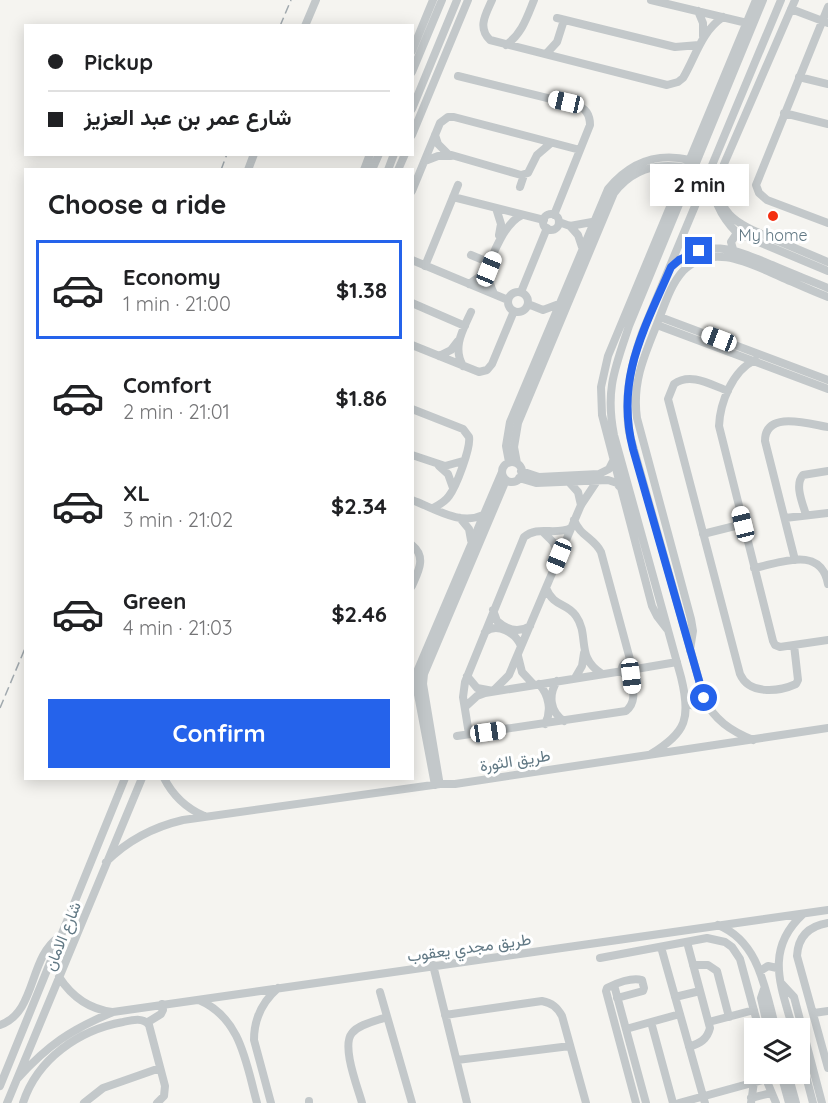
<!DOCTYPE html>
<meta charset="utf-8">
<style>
body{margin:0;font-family:Quicksand,Vazirmatn,sans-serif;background:#f6f6f6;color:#202124;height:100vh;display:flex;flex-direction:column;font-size:22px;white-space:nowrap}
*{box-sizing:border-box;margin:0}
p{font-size:20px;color:#757577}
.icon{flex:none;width:33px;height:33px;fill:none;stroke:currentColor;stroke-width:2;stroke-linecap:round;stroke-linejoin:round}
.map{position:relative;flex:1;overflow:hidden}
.panel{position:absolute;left:24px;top:168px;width:390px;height:612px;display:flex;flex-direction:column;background:#fff;border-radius:0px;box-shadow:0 3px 15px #0003}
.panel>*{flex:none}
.top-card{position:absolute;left:24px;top:24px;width:390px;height:132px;border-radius:0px;box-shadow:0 3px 15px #0003;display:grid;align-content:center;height:132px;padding:0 24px;background:#fff}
.buttons{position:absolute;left:744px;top:1018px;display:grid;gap:12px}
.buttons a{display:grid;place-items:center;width:66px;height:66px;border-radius:0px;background:#fff;box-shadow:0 3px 15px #0003;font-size:30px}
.end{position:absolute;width:27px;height:27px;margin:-14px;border:8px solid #2563eb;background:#fff;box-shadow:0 0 0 3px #fff}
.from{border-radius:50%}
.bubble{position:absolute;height:42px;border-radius:0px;background:#fff;box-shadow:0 3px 15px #0003;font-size:20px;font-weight:800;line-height:42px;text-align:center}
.car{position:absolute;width:18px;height:36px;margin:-18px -9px;border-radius:8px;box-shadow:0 0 4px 2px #0007;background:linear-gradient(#fff 24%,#345 0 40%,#fff 0 76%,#345 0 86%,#fff 0)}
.top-card b{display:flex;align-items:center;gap:21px;height:57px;font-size:22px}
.top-card b+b{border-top:2px solid #e0e0e0}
.top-card i{width:15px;height:15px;background:#202124}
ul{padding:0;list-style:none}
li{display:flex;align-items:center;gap:18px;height:99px;margin:0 12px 9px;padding:0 12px;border:3px solid transparent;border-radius:0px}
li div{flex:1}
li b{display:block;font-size:22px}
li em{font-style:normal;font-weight:800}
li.current{border-color:#2563eb}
li>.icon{width:54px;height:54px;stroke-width:1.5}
h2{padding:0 24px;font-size:27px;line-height:72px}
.cta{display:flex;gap:12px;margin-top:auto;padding:12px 24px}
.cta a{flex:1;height:69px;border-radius:0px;background:#2563eb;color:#fff;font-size:24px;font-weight:800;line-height:69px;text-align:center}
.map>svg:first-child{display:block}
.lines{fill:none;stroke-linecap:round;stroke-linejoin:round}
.minor{stroke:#c3c8ca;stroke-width:8}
.rail{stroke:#a1a9ae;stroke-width:1.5;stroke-dasharray:9 4.5;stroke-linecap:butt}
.route{stroke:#2563eb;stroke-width:8}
.poi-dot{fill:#f42f11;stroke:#fff;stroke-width:2}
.labels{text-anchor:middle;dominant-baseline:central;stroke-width:6;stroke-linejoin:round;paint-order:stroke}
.poi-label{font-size:16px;fill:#617884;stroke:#fff}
.street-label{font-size:16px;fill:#617884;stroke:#fff}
</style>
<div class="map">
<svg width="828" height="1103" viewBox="0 0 828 1103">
<rect width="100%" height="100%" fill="#f5f4f0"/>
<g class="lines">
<path class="minor" d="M 492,0 C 486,14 477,27 490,40 L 667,85 L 678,82 L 683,78 C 696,56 701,32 723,17
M 651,0 L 747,23
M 795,0 L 721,171 C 712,214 738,224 771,238 C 790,246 809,254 828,262
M 828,7 L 756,185 L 759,193 L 767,200 L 828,223
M 791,9 L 828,23
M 698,11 L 703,23 L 703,36
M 557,18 L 675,47 L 699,45
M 305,26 L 316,0
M 506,45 C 522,34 527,17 534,0
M 412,51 L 433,0
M 546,54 L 557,42 L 564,20
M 412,72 L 442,0
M 458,76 L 576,105 C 586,108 590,115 590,125 L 554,215
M 799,77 L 828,84
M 412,109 L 457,0
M 784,113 L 828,124
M 412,135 L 468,0
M 435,135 L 438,144 L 448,154 L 521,175 L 528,173 L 537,155 L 551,143
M 425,161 L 438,156 L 451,156
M 712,169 C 710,195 719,215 737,233 L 828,271
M 248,170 L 254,154
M 364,170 L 370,154
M 372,170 L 379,154
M 388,170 L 394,154
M 398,170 L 405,154
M 520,187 L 524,175
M 412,191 L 440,123 L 448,117 L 454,117 L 580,150
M 453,197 L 544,220
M 496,208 L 501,224 L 499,235
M543 222a8 8 0 1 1 16 0a8 8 0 1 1-16 0Z
M 559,222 L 570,226 L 592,222
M 570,226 L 578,235 L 582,247
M 733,249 L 731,242 L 737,233
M 471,255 L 488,262
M 412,260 L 508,300
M 425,266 L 458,185
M 672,266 C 707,237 734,249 772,265 C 790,273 809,280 828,288
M 469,284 L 479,277 L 488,263
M 521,292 L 547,228
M508 302a10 10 0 1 1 20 0a10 10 0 1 1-20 0Z
M 494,294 C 491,287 487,278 489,271 C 491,254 506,222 522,215
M 412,303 L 465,326
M 528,304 L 543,310 L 559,304
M 660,317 L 828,380
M 657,325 L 828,389
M 412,345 L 479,372 L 487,370 L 492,364 L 514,311
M 439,356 L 451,350 L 458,341
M 755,360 C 732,371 720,403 719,426 L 773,641 L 775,645 L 780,647 L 828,640
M 463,366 C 452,347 463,330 471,312
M 728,391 C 711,385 691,372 674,384 L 668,399 L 740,674 C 749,695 778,692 796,684 L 798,680 L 794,645
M 412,409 L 463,429 L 469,437 C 471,448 456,487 449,496 C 445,502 439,505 433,508
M 412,455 L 445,466 L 463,461
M 509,462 L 506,446 L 510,422 L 608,189 C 630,162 656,152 690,160
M502 472a10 10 0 1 1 20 0a10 10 0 1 1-20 0Z
M 517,463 L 514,447 L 518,423 L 614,193 C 632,169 658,162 687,168
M 439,466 L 448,474 L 453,488
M 521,471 L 539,477 L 599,474 L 609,469 L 613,461
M 519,478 L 536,483 L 608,480 L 617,483 L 619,486
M 569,482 L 578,492 L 581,505
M 412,500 C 434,508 460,526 483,515
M 806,515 C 803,504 794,485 803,475 L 828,471
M 460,518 L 469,529 L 471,540
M 785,518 L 828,513
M 574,520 C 580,536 594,538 601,552 L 631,663
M 543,532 L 553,542 L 559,556
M 703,534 L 743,524
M 412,545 C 427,557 418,572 412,586
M 795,560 L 765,441 C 765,410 809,424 828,427
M 754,568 C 781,563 821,545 828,584
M 546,588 C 554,608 567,602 576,616 C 590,636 575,657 602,674
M 493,610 L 497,621 C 507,630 519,633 530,626
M 667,629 L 657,616 L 652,606 L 602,415 L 601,387 L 608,356 L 756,0
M 485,632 C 497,622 516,633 521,646
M 690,650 L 693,631 L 691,619 L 637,418 C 632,383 644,356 657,324 C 664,307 670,285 683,271 C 712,242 751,264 781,277 C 797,284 812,291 828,297
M 518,656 L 522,672 L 534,685
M622 669a7 7 0 1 1 14 0a7 7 0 1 1-14 0Z
M 636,669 L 677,662
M 467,676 L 477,688 L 493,691 L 509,675 L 581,505 L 597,481
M 575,678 L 582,666 L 584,653
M 557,681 C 548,695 550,712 564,721
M 539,684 C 549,695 552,711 545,724
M 687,704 L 694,706 L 705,701
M 465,707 L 477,696 L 485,693 L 623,671
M 469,734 L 463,697 L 465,682 L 524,537 C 538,525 555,536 571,528
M 457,736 L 626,711 C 637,702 633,689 631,676
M 753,740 C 731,731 714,720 704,698 L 629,432 C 624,396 630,367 642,333 L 781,0
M 651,754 C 687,732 691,718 681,677 L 614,435 C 605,390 615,368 629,326 L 763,0
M 164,778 C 173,796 186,808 204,816
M 439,780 L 423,684 L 424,674 L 506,480
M 435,785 L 416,684 L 416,674 L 502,472
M 106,862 C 128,840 153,827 183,820 L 440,784 L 455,784 L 828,728
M 828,923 C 809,926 798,936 797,956 L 828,1068
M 718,925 C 760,942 765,990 776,1029
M 687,942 L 710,1028 C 707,1040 700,1043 689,1047
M 661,947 L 705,1103
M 600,958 L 707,938 L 725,942 L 732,947 L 740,959 L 759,1029
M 433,965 L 467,1103
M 693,965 L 708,965 L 717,971 L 729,1017
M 760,971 L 768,966 L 777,968
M 59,977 C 72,997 89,1009 112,1012
M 781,983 L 794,997 L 822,1103
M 614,985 L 646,1103
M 764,989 L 761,998 L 768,1029
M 380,992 L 412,1103
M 675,997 L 700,991
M 617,998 L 643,991 L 644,988 L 642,980 C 632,977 616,983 607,988 L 606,991 L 636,1103
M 199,1000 C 241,1018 246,1063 257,1103
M 814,1013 L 828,1011
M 445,1015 L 542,1001 C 552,1003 557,1007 562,1016 L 586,1103
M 148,1022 L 161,1014 L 163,1010 L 162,1004
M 651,1022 L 673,1103
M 709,1022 L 754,1010
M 0,1025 C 37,1012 28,958 59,937
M 626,1029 L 680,1014
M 793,1029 C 781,986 764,950 803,914
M 800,1053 L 813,1103
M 457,1060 L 570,1046
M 781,1074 L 789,1103
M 788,1074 L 796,1103
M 17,1079 C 48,1045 70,1030 113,1012 L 828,910
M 766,1079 L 776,1103
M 0,1086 L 125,778
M 751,1098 L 771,1093
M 309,1101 L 309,1103
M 7,1103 L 142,778
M 23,1103 C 37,1059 79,1030 123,1022 C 132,1020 143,1017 149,1025 L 165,1086 L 164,1096 L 157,1103
M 84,1103 L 103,1088 L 160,1068
M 271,1103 L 254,1040 C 254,1019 262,1002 278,988
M 362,1103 C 358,1088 341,1046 352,1033 C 359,1024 376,1021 387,1017
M 679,1103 L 781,1075
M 751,1103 L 754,1082"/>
<path class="rail" d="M 280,26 L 291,0
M 221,170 L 227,154
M 0,708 L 26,646"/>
</g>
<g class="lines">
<path class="route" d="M 699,251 L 679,260 L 671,267 C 644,330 615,379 633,449 L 704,698"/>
</g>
<circle class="poi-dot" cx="773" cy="216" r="6"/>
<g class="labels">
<g class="poi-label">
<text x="773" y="235">My home</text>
</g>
<g class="street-label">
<text transform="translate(515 760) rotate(-9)">طريق الثورة</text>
<text transform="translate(62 936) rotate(-68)">شارع الامان</text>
<text transform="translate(469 947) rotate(-8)">طريق مجدي يعقوب</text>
</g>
</g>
</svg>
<div class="buttons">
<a><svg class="icon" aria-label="layers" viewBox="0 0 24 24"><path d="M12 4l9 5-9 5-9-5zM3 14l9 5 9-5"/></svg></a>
</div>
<i class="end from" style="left:704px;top:698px"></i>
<i class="end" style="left:699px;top:251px"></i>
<div class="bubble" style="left:650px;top:164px;width:99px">2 min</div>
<i class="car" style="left:566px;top:102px;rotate:283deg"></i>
<i class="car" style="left:489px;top:269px;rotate:22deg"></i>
<i class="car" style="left:719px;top:339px;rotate:291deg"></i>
<i class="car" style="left:743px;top:524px;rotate:346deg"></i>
<i class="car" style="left:559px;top:556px;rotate:202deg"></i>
<i class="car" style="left:631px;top:676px;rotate:173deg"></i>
<i class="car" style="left:488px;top:732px;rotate:82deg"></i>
<div class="top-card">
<b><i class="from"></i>Pickup</b>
<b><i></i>شارع عمر بن عبد العزيز</b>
</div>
<section class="panel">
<h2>Choose a ride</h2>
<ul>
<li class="current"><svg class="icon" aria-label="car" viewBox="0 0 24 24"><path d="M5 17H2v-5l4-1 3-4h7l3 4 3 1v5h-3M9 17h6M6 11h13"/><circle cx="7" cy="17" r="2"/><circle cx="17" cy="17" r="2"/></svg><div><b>Economy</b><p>1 min · 21:00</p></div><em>$1.38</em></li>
<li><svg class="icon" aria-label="car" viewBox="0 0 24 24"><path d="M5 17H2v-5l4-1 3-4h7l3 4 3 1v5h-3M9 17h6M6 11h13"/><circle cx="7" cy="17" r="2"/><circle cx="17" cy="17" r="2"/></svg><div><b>Comfort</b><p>2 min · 21:01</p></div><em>$1.86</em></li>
<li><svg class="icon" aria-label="car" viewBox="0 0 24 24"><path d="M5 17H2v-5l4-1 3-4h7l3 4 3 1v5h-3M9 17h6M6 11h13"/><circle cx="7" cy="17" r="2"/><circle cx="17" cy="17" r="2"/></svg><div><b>XL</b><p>3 min · 21:02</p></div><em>$2.34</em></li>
<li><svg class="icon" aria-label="car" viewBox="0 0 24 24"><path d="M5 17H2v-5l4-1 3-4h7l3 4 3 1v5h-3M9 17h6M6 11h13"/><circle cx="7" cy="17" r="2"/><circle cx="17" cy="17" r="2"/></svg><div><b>Green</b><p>4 min · 21:03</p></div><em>$2.46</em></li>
</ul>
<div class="cta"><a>Confirm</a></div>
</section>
</div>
